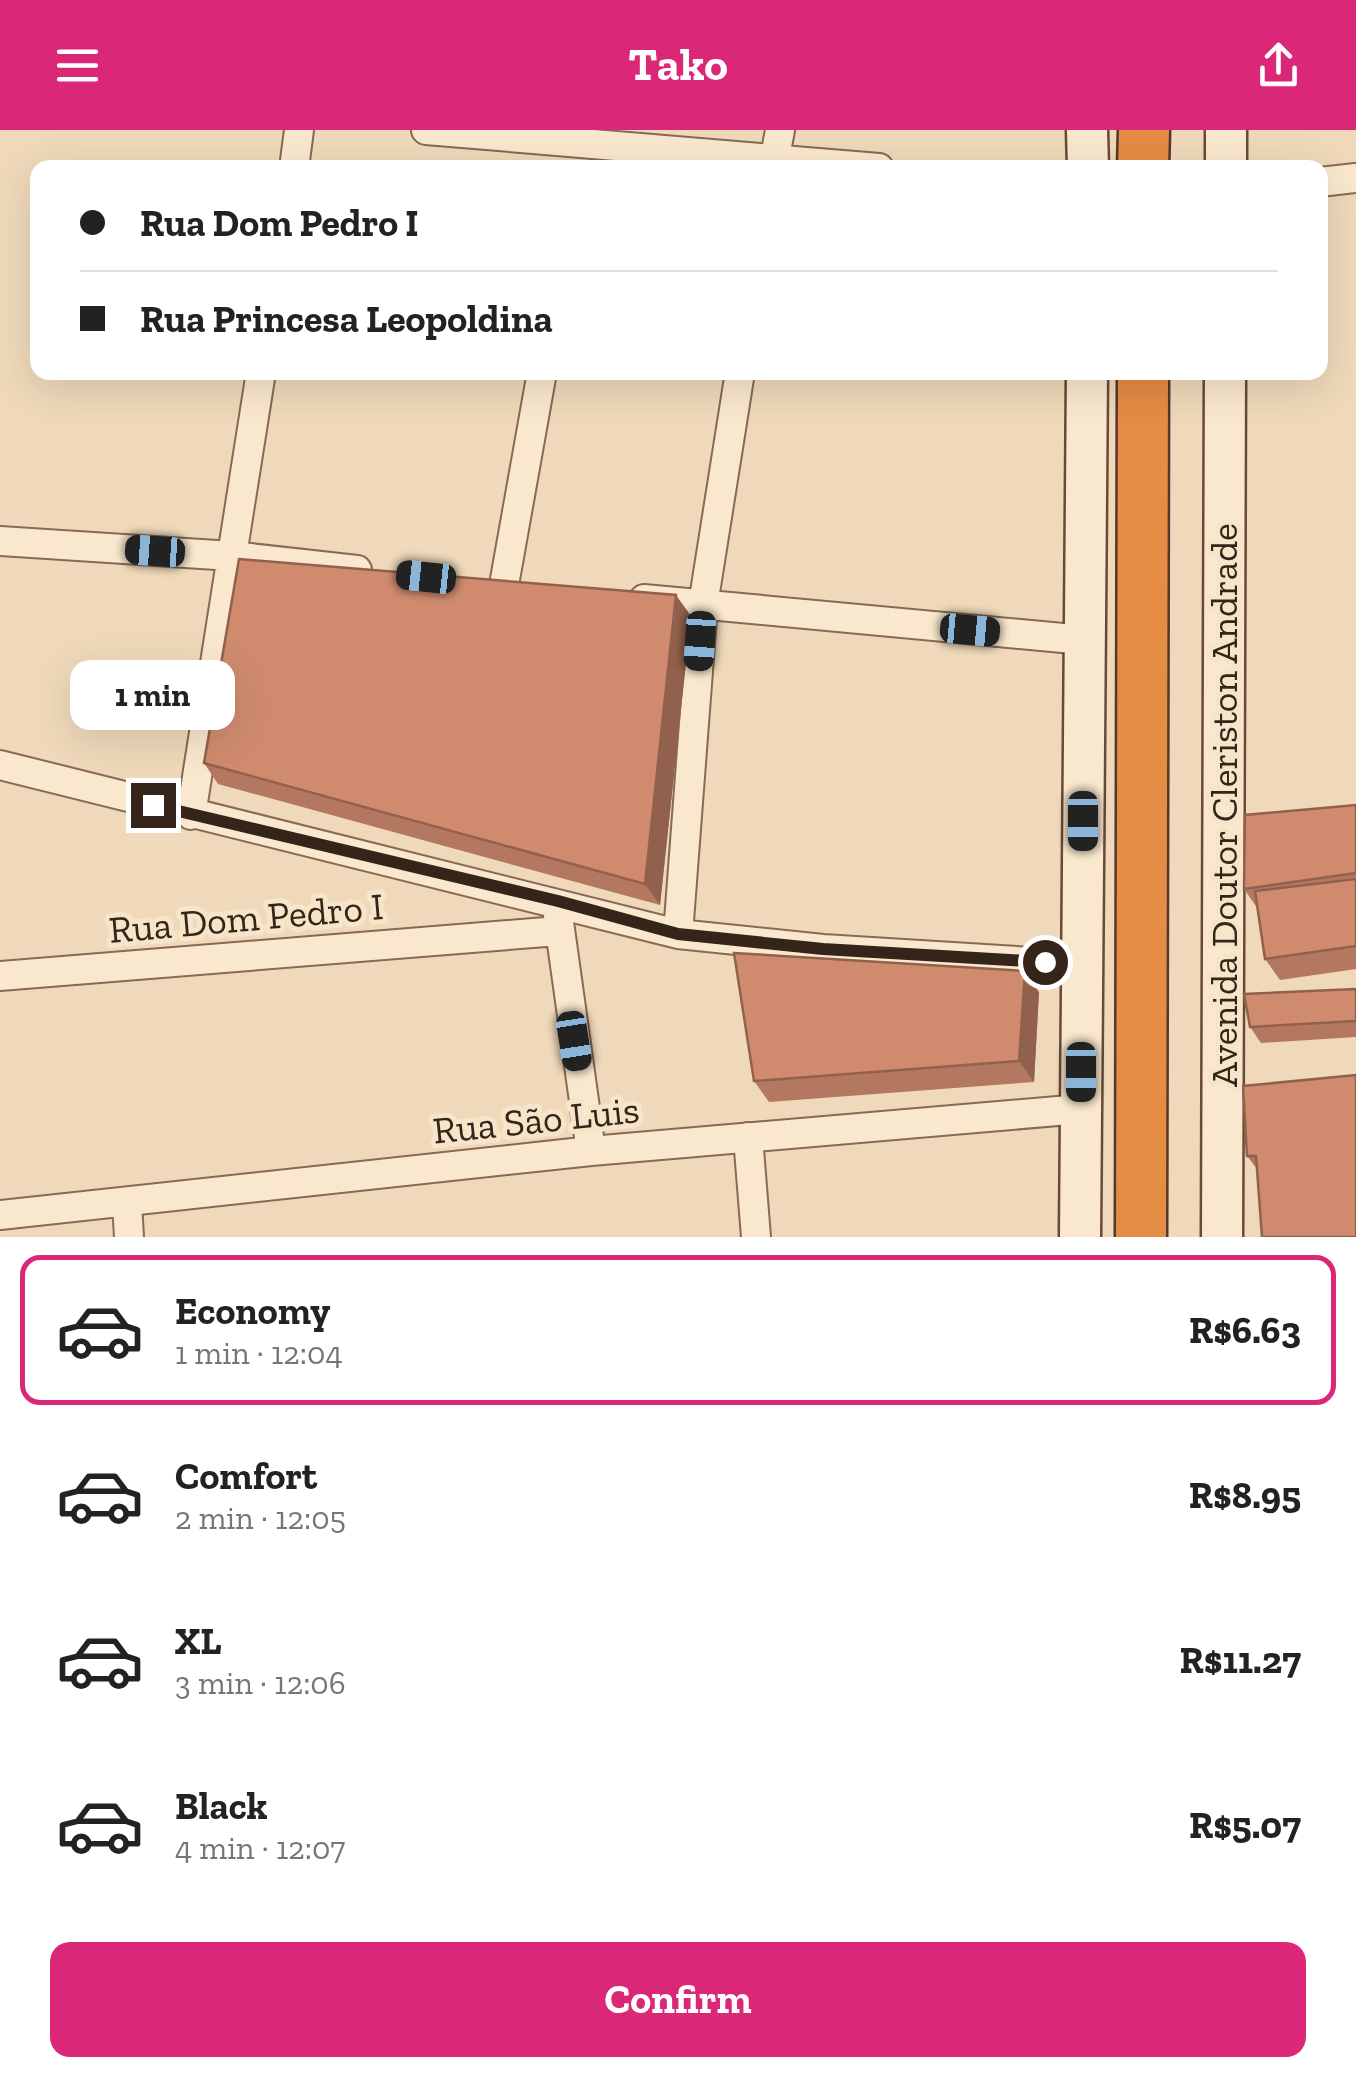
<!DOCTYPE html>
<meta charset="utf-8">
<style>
body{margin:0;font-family:"Zilla Slab",serif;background:#f2f2f2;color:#222;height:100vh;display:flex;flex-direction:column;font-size:38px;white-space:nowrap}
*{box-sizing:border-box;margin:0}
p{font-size:32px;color:#767676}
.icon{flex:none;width:55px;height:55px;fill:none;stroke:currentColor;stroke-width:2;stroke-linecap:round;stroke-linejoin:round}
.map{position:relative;height:1107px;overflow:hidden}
.panel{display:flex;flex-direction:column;background:#fff;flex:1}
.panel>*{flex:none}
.top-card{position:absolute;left:30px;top:30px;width:1298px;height:220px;border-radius:20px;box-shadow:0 10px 40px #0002;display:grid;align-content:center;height:220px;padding:0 50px;background:#fff}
.end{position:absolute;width:45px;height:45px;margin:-22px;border:12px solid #35241a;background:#fff;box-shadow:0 0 0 5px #fff}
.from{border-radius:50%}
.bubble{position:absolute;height:70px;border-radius:20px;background:#fff;box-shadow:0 10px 40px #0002;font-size:32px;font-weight:800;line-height:70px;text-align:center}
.car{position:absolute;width:30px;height:60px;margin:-30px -15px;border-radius:12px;box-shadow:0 0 8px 2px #0007;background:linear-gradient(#222 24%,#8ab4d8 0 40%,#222 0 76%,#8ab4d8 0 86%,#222 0)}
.top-card b{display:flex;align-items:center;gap:35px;height:95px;font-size:38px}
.top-card b+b{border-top:2px solid #e0e0e0}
.top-card i{width:25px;height:25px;background:#222}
ul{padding:18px 0 0;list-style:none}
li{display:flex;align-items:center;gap:30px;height:150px;margin:0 20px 15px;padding:0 30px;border:5px solid transparent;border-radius:20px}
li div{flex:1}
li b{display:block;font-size:38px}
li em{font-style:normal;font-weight:800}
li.active{border-color:#db2777}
li>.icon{width:90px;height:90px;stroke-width:1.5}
.button{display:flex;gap:20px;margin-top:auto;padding:20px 50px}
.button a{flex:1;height:115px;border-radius:20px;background:#db2777;color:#fff;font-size:40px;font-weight:800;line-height:115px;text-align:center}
header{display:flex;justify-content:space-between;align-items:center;height:130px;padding:0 50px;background:#db2777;color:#fff;font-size:45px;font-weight:800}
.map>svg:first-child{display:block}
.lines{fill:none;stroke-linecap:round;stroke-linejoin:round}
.street-casing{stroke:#876954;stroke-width:32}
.secondary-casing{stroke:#684a38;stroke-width:45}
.highway-casing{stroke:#543829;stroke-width:55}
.street{stroke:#fae8ce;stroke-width:28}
.secondary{stroke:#fae8ce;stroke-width:40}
.highway{stroke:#e58c45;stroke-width:50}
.wall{fill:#b3785f}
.shaded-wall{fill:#92614d}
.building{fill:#d08b6e;stroke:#92614d;stroke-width:2.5}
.route{stroke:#35241a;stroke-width:12}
.labels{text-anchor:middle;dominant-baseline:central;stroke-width:10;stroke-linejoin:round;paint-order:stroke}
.street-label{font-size:38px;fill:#35241a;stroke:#f7e5ca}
</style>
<header><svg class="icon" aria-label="menu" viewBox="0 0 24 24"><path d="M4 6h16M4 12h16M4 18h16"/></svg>Tako<svg class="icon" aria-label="share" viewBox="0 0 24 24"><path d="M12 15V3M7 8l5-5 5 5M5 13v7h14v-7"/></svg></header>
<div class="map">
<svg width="1356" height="1107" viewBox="0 0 1356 1107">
<rect width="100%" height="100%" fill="#efd9ba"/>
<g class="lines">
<g class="street-casing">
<path id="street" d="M 426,0 L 879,38
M 294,38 L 299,0
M 773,38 L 780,0
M 1320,52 L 1356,48
M 0,411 L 232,426 L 357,440
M 504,455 L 542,242
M 644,469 L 1084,510
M 0,635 L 678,804 L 823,819 L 1082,835
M 191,685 L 261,242
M 558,785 L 591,1021
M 678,804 L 703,475 L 740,242
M 0,846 L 558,801
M 748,1007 L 756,1107
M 127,1073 L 129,1107
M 0,1085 L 591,1021 L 1081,979"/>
</g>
<g class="secondary-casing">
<path id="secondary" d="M 1087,0 L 1088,38
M 1226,38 L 1226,0
M 1080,1107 L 1087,242
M 1222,1107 L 1225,242"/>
</g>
<g class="highway-casing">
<path id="highway" d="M 1143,38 L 1144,0
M 1141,1107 L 1143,242"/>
</g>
<use href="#street" class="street"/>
<use href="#secondary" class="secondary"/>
<use href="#highway" class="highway"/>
</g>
<path class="wall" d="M 691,486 L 660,775 L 218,654 L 204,633 Z
M 1356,675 L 1356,839 L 1280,850 L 1265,829 L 1258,779 L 1244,759 Z
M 1356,859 L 1356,907 L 1261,913 L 1250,897 Z
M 1039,862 L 1034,952 L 769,972 L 754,951 Z
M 1356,945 L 1257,1039 L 1247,1026 Z"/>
<path class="shaded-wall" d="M 676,465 L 691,486 L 660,775 L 645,754 Z
M 1025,841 L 1039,862 L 1034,952 L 1019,931 Z"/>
<path class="building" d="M 239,429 L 676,465 L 645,754 L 204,633 Z
M 1356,675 L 1356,743 L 1244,759 L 1245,685 Z
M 1356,749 L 1356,816 L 1265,829 L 1255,761 Z
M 734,823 L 1025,841 L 1019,931 L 754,951 Z
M 1356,859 L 1356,891 L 1250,897 L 1244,864 Z
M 1356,945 L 1356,1107 L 1262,1107 L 1256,1026 L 1247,1026 L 1243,956 Z"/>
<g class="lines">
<path class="route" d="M 153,675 L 558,771 L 678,804 L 823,819 L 1045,832"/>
</g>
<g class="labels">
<g class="street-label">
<text transform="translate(1224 675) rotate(-90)">Avenida Doutor Cleriston Andrade</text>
<text transform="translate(246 788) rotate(-5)">Rua Dom Pedro I</text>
<text transform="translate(536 990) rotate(-6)">Rua São Luis</text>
</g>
</g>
</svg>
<i class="end from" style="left:1045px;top:832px"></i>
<i class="end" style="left:153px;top:675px"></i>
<div class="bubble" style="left:70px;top:530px;width:165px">1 min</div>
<i class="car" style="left:155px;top:421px;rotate:274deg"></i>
<i class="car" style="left:426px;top:447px;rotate:276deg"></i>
<i class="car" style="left:970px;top:500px;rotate:95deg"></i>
<i class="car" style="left:700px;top:511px;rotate:184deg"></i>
<i class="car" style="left:1083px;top:691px;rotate:180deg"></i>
<i class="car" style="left:574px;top:911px;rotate:171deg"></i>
<i class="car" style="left:1081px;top:942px;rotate:180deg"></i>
<div class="top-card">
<b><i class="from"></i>Rua Dom Pedro I</b>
<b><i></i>Rua Princesa Leopoldina</b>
</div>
</div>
<section class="panel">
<ul>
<li class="active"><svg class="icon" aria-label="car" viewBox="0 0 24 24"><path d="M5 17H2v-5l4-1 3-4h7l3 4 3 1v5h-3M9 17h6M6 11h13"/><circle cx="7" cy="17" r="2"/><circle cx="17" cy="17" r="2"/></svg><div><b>Economy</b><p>1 min · 12:04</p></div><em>R$6.63</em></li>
<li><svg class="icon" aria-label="car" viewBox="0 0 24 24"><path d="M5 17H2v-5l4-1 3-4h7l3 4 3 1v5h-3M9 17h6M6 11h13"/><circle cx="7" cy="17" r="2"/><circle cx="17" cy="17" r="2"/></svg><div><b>Comfort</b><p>2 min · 12:05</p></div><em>R$8.95</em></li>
<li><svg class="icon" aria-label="car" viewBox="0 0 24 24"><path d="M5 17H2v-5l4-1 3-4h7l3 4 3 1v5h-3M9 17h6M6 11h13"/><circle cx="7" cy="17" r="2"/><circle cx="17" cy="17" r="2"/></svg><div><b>XL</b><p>3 min · 12:06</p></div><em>R$11.27</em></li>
<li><svg class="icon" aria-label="car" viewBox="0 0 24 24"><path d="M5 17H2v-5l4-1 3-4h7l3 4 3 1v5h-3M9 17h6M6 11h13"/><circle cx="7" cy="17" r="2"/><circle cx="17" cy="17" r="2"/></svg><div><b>Black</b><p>4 min · 12:07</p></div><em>R$5.07</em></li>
</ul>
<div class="button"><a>Confirm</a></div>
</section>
